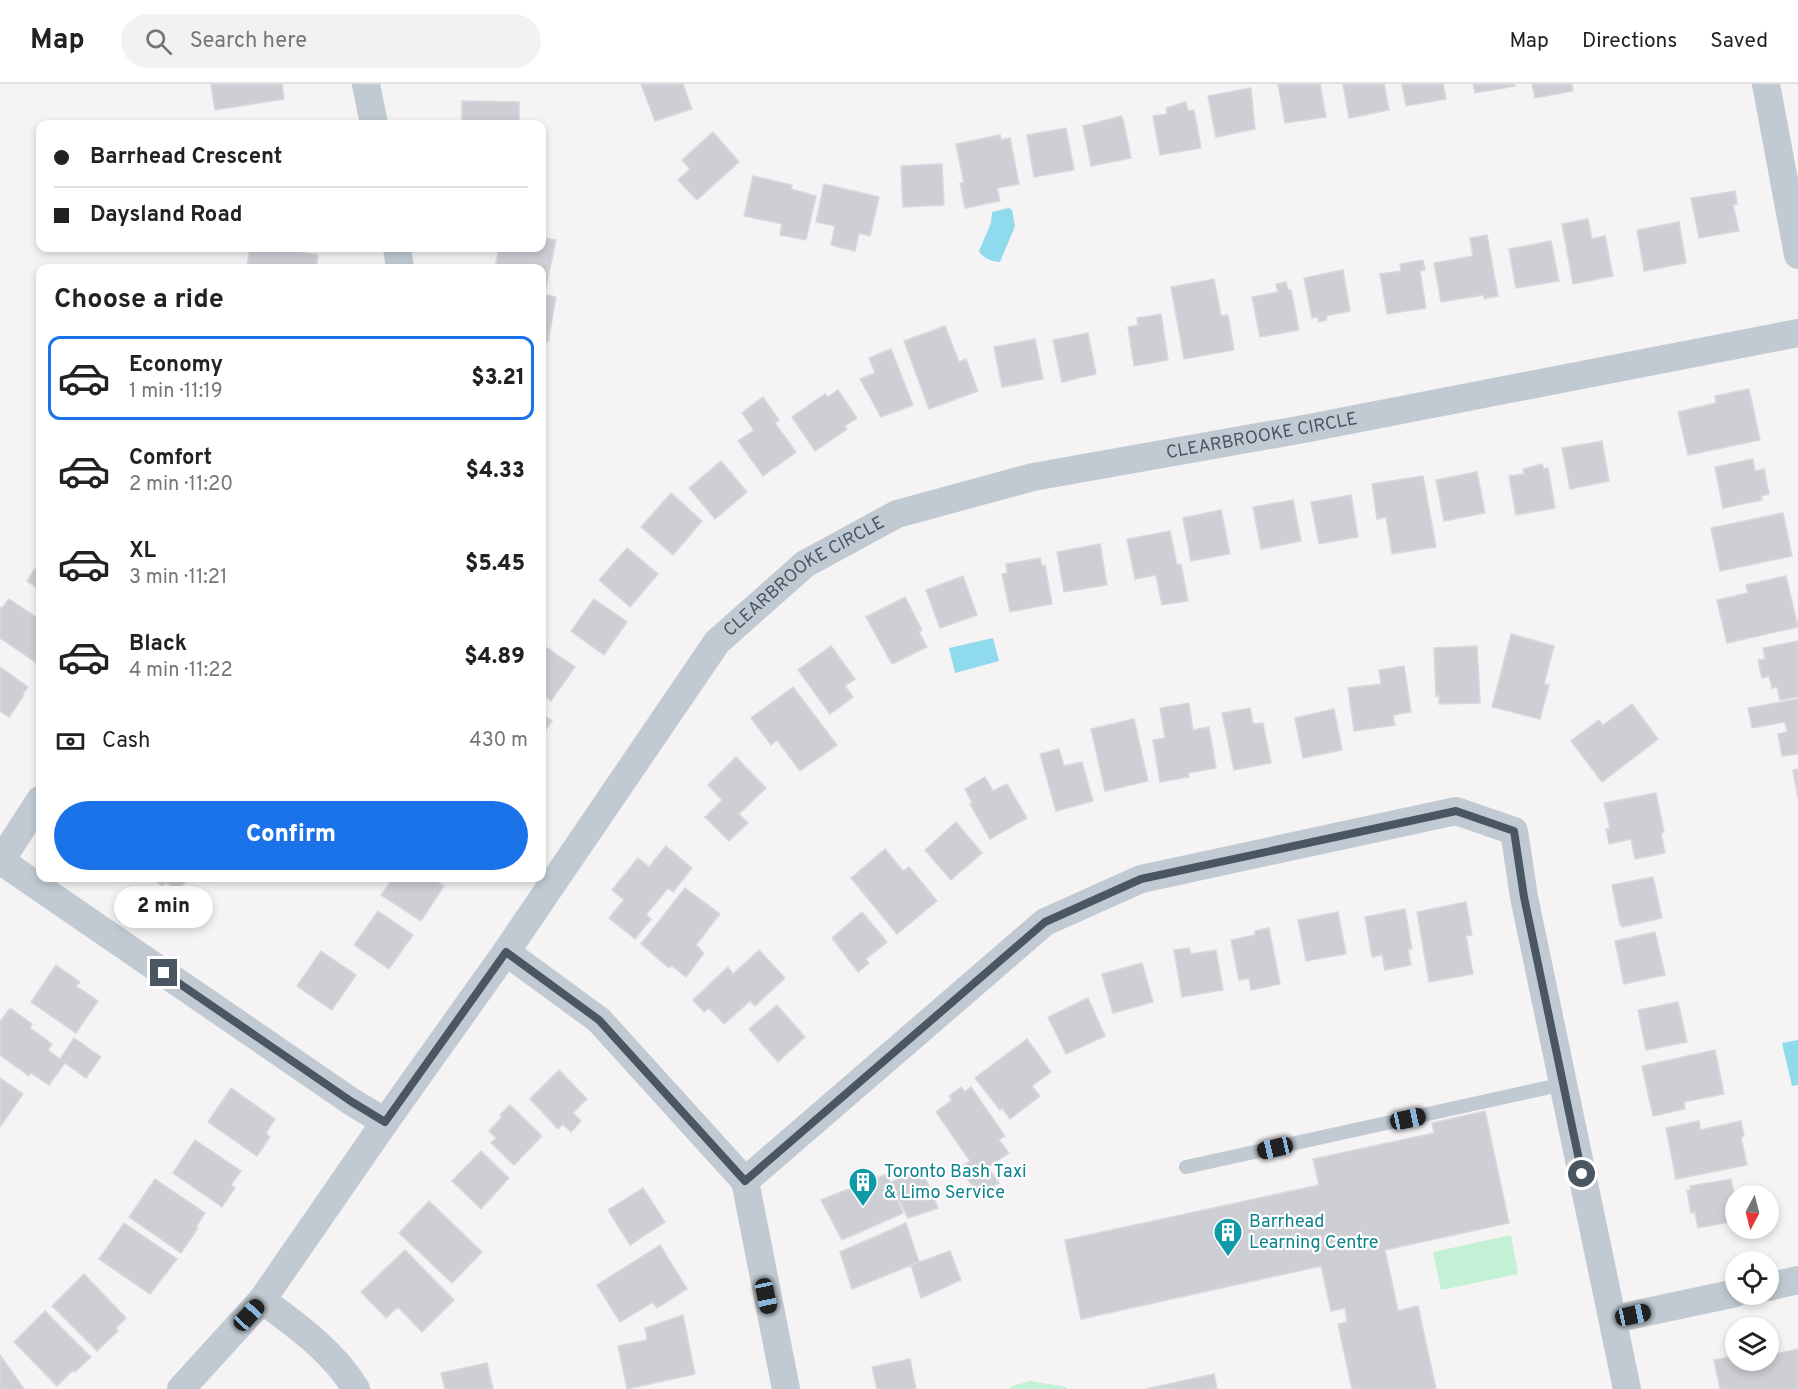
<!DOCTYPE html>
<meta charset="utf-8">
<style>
body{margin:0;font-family:Overpass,sans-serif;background:#f2f2f2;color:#222;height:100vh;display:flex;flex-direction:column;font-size:22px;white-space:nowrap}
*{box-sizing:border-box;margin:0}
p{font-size:20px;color:#767676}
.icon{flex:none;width:33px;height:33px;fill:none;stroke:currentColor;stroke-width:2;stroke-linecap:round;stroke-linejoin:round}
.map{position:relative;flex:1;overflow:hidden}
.side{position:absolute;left:36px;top:180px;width:510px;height:618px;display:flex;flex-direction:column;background:#fff;border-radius:12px;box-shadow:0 3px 9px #0003}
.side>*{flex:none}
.hud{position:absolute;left:36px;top:36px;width:510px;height:132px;border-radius:12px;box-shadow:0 3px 9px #0003;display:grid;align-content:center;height:132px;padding:0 18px;background:#fff}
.needle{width:39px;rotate:187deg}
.fabs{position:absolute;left:1725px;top:1101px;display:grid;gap:12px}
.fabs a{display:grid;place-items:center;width:54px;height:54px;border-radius:50%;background:#fff;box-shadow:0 3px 9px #0003;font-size:30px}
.end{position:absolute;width:27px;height:27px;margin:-14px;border:8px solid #4a5661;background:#fff;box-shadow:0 0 0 3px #fff}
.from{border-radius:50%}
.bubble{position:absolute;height:42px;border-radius:21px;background:#fff;box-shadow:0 3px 9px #0003;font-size:20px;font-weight:800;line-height:42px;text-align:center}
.car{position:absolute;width:18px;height:36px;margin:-18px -9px;border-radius:8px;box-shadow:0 0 4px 2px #0007;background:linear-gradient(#222 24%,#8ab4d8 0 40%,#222 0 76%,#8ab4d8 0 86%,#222 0)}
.hud b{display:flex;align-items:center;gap:21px;height:57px;font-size:22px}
.hud b+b{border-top:2px solid #e0e0e0}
.hud i{width:15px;height:15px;background:#222}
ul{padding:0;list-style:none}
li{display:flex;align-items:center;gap:18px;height:84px;margin:0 12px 9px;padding:0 6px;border:3px solid transparent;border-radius:12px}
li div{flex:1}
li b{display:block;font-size:22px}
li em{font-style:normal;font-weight:800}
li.active{border-color:#1a73e8}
li>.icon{width:54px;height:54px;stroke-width:1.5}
h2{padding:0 18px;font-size:27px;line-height:72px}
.pay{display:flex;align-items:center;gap:15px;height:66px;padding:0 18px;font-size:22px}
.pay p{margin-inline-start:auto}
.action{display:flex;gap:12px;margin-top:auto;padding:12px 18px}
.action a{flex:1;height:69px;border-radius:36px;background:#1a73e8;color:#fff;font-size:24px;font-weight:800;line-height:69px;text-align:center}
header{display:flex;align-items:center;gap:36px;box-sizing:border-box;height:84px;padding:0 30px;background:#fff;border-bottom:2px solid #e0e0e0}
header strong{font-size:28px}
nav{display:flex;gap:33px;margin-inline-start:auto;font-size:21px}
.search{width:420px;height:54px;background:#f2f2f2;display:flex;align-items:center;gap:15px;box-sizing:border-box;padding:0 21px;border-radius:33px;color:#767676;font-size:22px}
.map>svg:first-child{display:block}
.green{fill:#c3f1d5}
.water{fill:#90daee}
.building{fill:#cdcfd5;stroke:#d7d9de;stroke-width:1.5}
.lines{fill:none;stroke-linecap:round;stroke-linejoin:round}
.service{stroke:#c1cad2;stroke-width:14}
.minor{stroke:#c1cad2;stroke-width:28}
.route{stroke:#4a5661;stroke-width:8}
.labels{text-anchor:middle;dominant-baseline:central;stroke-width:4.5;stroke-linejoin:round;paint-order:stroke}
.street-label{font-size:18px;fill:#4a5661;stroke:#fff}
.culture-label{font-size:18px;fill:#0d838f;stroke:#fff;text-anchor:start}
</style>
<header>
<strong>Map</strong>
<div class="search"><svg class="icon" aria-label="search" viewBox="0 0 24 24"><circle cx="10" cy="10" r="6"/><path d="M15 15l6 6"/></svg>Search here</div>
<nav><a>Map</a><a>Directions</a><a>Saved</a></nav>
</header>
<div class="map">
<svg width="1798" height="1305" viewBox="0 0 1798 1305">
<rect width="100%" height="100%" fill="#f5f3f3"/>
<path class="green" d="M 1511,1151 L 1518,1190 L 1441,1206 L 1433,1168 Z
M 1030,1297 L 1066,1303 L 1067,1305 L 1010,1305 L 1012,1302 Z"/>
<path class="water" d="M 1009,124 L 1012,126 L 1015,142 L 1000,178 C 993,178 982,174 979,167 L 991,139 L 992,128 Z
M 993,554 L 999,577 L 955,589 L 949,564 Z
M 1798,956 L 1798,1001 L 1792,1002 L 1782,959 Z"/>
<path class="building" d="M 211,0 L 282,0 L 284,15 L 215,26 Z
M 641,0 L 683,0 L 692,25 L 655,37 Z
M 1278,0 L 1320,0 L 1326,33 L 1285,39 Z
M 1343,0 L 1384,0 L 1389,26 L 1349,34 Z
M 1402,0 L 1443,0 L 1446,15 L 1406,22 Z
M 1473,0 L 1515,0 L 1515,2 L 1475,9 Z
M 1532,0 L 1572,0 L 1573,7 L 1535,14 Z
M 1251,4 L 1255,45 L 1216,53 L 1208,12 Z
M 462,17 L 519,18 L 519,40 L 462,40 Z
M 1186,18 L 1188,27 L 1194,26 L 1201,64 L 1160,71 L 1153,32 L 1167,30 L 1166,24 Z
M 1121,32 L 1123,35 L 1131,74 L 1091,82 L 1083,42 Z
M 1066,44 L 1074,86 L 1034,93 L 1027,51 Z
M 713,48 L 739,78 L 697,116 L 678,96 L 690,85 L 682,76 Z
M 1000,51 L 1001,56 L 1010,54 L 1019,100 L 997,104 L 1000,117 L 965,124 L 960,99 L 964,99 L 956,60 Z
M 942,80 L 944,121 L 903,123 L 901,82 Z
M 753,92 L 792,101 L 791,105 L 816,112 L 806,156 L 780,151 L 782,140 L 744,132 Z
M 824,100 L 879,113 L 870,152 L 859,149 L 855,167 L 831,161 L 835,142 L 816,138 Z
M 1735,107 L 1737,120 L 1733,121 L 1739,147 L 1699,154 L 1691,114 Z
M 1588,135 L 1592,155 L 1605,152 L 1613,192 L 1573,200 L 1562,140 Z
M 1679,138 L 1686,179 L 1644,187 L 1637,146 Z
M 1487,151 L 1498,212 L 1484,215 L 1484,211 L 1441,218 L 1434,179 L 1473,172 L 1470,154 Z
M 542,153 L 556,156 L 546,203 L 542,202 L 542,184 L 495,184 L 499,164 L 542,164 Z
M 1551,157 L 1559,197 L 1516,204 L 1509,165 Z
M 250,164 L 269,164 L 318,171 L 316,184 L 247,184 Z
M 1423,176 L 1425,186 L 1420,187 L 1426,224 L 1387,230 L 1380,190 L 1401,187 L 1400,180 Z
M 1343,186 L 1350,227 L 1326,232 L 1327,236 L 1319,238 L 1318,233 L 1312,234 L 1304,194 Z
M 1214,195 L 1221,232 L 1228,231 L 1234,266 L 1184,275 L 1171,203 Z
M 1286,198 L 1288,206 L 1291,206 L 1299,246 L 1260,253 L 1252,213 L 1278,208 L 1276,200 Z
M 542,210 L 556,213 L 548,258 L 542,257 Z
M 1161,230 L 1168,276 L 1134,282 L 1128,243 L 1138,241 L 1137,234 Z
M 945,242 L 959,278 L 966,275 L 978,307 L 929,325 L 904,257 Z
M 1088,249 L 1096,290 L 1062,298 L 1053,256 Z
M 1035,255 L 1043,295 L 1002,303 L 994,263 Z
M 891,265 L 913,321 L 881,333 L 860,295 L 875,289 L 869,274 Z
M 1749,305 L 1760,356 L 1688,371 L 1678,328 L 1716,319 L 1715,312 Z
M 838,306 L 857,334 L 845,342 L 847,345 L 815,367 L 792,333 L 825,310 L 828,313 Z
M 763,313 L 779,336 L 775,339 L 796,368 L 763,392 L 738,357 L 754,346 L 742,329 Z
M 1602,357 L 1609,397 L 1570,405 L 1562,364 Z
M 1753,375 L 1755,387 L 1764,385 L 1769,410 L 1761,412 L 1762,416 L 1723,424 L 1715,383 Z
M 721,377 L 747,408 L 715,435 L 689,404 Z
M 1542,380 L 1544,385 L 1548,384 L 1555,424 L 1516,431 L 1509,392 L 1524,390 L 1523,385 Z
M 1477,388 L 1485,429 L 1444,437 L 1436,396 Z
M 1423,392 L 1436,463 L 1392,470 L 1386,433 L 1377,435 L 1372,400 Z
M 671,409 L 702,437 L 673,471 L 641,443 Z
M 1351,411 L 1358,453 L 1319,460 L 1311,418 Z
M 1293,416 L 1301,457 L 1261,465 L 1253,423 Z
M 1221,426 L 1230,470 L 1191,477 L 1183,434 Z
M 1783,429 L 1792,472 L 1720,487 L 1711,444 Z
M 1170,447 L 1177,481 L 1181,480 L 1188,517 L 1162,521 L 1156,491 L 1135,495 L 1127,455 Z
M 1100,460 L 1107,501 L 1064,508 L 1057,468 Z
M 627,464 L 658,490 L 630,523 L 599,496 Z
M 1040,474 L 1042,482 L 1045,481 L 1052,520 L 1010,528 L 1002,490 L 1007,489 L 1006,480 Z
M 40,477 L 40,506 L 27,497 Z
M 963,492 L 977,531 L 940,544 L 926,506 Z
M 1786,492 L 1798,543 L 1727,559 L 1717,516 L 1748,509 L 1746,501 Z
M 905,513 L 922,546 L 919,548 L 927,563 L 892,580 L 866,533 Z
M 9,515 L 40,536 L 40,581 L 0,554 L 0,523 L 2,524 Z
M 594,515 L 627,538 L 604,571 L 571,547 Z
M 1511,550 L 1554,562 L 1544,600 L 1549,601 L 1540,635 L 1492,623 Z
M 1798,557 L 1798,613 L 1780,616 L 1777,603 L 1772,604 L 1769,592 L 1762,594 L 1758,576 L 1765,575 L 1763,564 Z
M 543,561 L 575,583 L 551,617 L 542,610 Z
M 831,562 L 855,595 L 845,602 L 853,613 L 830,630 L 798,586 Z
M 1477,562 L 1480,619 L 1439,620 L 1439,611 L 1436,612 L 1434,564 Z
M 1404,582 L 1411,628 L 1393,631 L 1395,641 L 1354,647 L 1348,604 L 1381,600 L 1379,586 Z
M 0,583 L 28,603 L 23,610 L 24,611 L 9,633 L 0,627 Z
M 793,603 L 837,661 L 800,687 L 777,656 L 771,661 L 751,634 Z
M 1798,615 L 1798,670 L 1782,672 L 1778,650 L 1787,648 L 1785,638 L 1752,644 L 1748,624 Z
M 1189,619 L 1193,646 L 1209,643 L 1216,684 L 1188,689 L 1189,693 L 1160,698 L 1153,656 L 1165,654 L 1160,624 Z
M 1632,620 L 1658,655 L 1602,698 L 1571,657 L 1599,636 L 1603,641 Z
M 1250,624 L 1253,640 L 1263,639 L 1271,679 L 1234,686 L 1222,629 Z
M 1334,625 L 1342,666 L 1303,674 L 1295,634 Z
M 542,630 L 552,637 L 542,651 Z
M 1134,635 L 1148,697 L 1105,707 L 1091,645 Z
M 1059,665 L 1064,682 L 1082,678 L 1093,717 L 1056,727 L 1040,670 Z
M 736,673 L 766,704 L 739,730 L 748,739 L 729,757 L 705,733 L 722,716 L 708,701 Z
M 1798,685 L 1798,714 L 1793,686 Z
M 985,693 L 993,707 L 1007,700 L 1027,734 L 990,755 L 970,720 L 972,719 L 965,705 Z
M 1656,709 L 1664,748 L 1661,749 L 1665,769 L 1635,775 L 1631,755 L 1609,760 L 1606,745 L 1610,744 L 1604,719 Z
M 956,738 L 982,769 L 951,796 L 925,766 Z
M 666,762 L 692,784 L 673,808 L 668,804 L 646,831 L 651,835 L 635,855 L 609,834 L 624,816 L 612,806 L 638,774 L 649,783 Z
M 885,765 L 903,787 L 909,783 L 937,817 L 897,850 L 851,794 Z
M 1653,793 L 1662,834 L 1622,843 L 1622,840 L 1620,841 L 1612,801 Z
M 150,794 L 188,794 L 178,807 L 165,798 L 163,802 Z
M 393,794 L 431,794 L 444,802 L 421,837 L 381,811 Z
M 685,804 L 720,830 L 696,861 L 704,869 L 686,893 L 671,881 L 669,884 L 641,860 Z
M 1466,818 L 1472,851 L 1466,852 L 1473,890 L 1429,898 L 1417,828 Z
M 1405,825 L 1412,865 L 1408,865 L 1411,881 L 1385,886 L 1382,871 L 1372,873 L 1365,833 Z
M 378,827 L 413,851 L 389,885 L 354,861 Z
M 862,828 L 887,858 L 866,875 L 869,879 L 858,888 L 832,854 Z
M 1338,828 L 1346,870 L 1306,877 L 1298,836 Z
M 1269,844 L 1280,900 L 1251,906 L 1249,894 L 1239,896 L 1231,856 L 1255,851 L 1255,847 Z
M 1655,848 L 1665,891 L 1624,900 L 1615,857 Z
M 1189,864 L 1191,870 L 1216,866 L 1223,906 L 1182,913 L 1174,866 Z
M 759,866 L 785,894 L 755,922 L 750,917 L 724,940 L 709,924 L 704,928 L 693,916 L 728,883 L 733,890 Z
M 321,867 L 356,891 L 332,926 L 297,902 Z
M 1142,879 L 1153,918 L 1113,929 L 1102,890 Z
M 56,881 L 80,898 L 76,902 L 98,917 L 76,949 L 31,918 Z
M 1088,914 L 1105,952 L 1066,970 L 1048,933 Z
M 1678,918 L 1687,958 L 1646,966 L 1638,926 Z
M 777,921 L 805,953 L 778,978 L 749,945 Z
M 10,924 L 32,940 L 30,944 L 52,960 L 48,966 L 60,975 L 74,954 L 101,973 L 86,994 L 65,979 L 49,1001 L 31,989 L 29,992 L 0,971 L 0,938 Z
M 1027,955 L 1051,988 L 1032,1002 L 1040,1012 L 1010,1035 L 1002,1024 L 1000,1026 L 975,994 Z
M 1715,966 L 1724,1010 L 1684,1018 L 1685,1025 L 1653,1032 L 1642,982 Z
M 559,986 L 587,1015 L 573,1029 L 581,1037 L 571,1048 L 563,1040 L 558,1045 L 530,1015 Z
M 0,994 L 23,1010 L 0,1043 Z
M 961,1003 L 965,1008 L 971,1003 L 1005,1052 L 999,1056 L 1009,1069 L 988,1083 L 999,1099 L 992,1103 L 993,1106 L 982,1112 L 958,1085 L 970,1077 L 936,1028 L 952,1016 L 949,1012 Z
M 231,1004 L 275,1035 L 266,1049 L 270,1053 L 257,1072 L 208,1038 Z
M 510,1021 L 542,1052 L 514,1081 L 491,1059 L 496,1054 L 489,1047 L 502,1033 L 500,1031 Z
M 1485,1027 L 1509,1139 L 1385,1166 L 1398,1227 L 1418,1222 L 1436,1305 L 1352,1305 L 1338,1240 L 1347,1238 L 1345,1224 L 1331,1227 L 1321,1182 L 1081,1235 L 1065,1156 L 1319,1101 L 1313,1075 L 1434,1049 L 1432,1039 Z
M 1699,1037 L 1700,1046 L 1741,1037 L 1744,1052 L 1741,1053 L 1747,1081 L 1676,1095 L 1666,1044 Z
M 195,1056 L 241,1087 L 231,1101 L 235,1104 L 222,1123 L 173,1089 Z
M 481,1067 L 509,1094 L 481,1125 L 452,1097 Z
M 921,1084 L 938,1124 L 908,1134 L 891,1098 Z
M 887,1090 L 903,1129 L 842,1156 L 821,1116 Z
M 155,1095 L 205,1129 L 196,1143 L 198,1144 L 181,1169 L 129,1133 Z
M 1731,1095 L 1736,1120 L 1736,1137 L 1698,1144 L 1695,1128 L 1691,1129 L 1687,1106 L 1691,1106 L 1690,1102 Z
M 643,1104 L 665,1138 L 630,1161 L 608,1126 Z
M 429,1117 L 482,1168 L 452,1199 L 399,1149 Z
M 124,1139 L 177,1175 L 150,1210 L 99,1175 Z
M 906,1139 L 919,1178 L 852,1205 L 840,1168 Z
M 660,1161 L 687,1205 L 657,1224 L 653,1218 L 620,1238 L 597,1201 Z
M 405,1166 L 454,1216 L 422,1248 L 398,1223 L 386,1234 L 361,1208 Z
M 950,1167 L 961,1196 L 921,1214 L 911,1181 Z
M 84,1190 L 126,1234 L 116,1244 L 118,1247 L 97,1267 L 52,1222 Z
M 45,1227 L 91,1273 L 75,1288 L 73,1286 L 57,1302 L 14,1258 Z
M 683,1231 L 695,1290 L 627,1305 L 618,1262 L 647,1256 L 645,1244 Z
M 1770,1264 L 1771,1271 L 1798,1265 L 1798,1305 L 1720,1305 L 1714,1276 L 1736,1272 L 1736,1276 L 1768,1276 Z
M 0,1271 L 24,1305 L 0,1305 Z
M 910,1275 L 916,1305 L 877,1305 L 872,1283 Z
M 487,1279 L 493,1305 L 445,1305 L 441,1289 Z
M 1214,1290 L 1217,1305 L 1146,1305 Z"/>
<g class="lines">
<path class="service" d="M 1186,1083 L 1564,1000"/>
<g class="minor">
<path d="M 366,0 L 374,40"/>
<path d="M 1766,0 L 1798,171"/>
<path d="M 397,164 L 400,184"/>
<path d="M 1,777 L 352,1018 L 385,1038"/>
<path d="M 0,778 L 40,716"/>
<path d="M 506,868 L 599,936 L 745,1097 L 786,1305"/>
<path d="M 745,1097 L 1045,838 L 1141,795 L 1456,727 L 1514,747 L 1524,813 L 1627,1305"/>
<path d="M 1768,1203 L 1798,1196"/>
<path d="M 262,1216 C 297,1242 333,1267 356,1305"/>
<path d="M 1614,1235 L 1736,1209"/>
<path id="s1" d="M 181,1305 L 262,1216 L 385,1038 L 506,868 L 717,558 L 805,480 L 897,430 L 1033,393 L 1309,344 L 1798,249"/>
</g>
</g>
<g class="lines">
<path class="route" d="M 164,889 L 352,1018 L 385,1038 L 506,868 L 599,936 L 745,1097 L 1045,838 L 1141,795 L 1456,727 L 1514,747 L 1524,813 L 1582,1090"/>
</g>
<defs>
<g id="building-pin" transform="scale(1.5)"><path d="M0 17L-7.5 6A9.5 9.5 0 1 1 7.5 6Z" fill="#0f9aa8" stroke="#fff"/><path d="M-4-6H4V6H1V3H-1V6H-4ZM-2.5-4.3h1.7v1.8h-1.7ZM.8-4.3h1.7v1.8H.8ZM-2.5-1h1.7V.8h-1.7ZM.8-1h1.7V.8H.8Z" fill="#fff"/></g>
</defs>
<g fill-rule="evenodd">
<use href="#building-pin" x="863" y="1098"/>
<use href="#building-pin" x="1228" y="1148"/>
</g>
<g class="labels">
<g class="street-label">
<text stroke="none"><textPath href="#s1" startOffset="1516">CLEARBROOKE CIRCLE</textPath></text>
<text stroke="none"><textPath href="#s1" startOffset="1030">CLEARBROOKE CIRCLE</textPath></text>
</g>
<g class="culture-label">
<text x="884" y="1088">Toronto Bash Taxi<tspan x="884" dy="21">&amp; Limo Service</tspan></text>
<text x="1249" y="1138">Barrhead<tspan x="1249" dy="21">Learning Centre</tspan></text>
</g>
</g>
</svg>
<div class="fabs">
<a><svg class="needle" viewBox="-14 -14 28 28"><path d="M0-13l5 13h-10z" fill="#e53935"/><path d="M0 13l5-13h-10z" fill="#767676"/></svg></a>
<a><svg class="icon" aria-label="locate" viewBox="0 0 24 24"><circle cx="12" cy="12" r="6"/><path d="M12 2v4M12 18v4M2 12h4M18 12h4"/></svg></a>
<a><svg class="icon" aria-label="layers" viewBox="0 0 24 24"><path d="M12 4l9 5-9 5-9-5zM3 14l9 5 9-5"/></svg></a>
</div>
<i class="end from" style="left:1582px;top:1090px"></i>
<i class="end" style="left:164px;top:889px"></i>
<div class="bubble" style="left:114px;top:802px;width:99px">2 min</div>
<i class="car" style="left:1408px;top:1035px;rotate:78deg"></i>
<i class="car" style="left:1275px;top:1064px;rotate:257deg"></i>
<i class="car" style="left:766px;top:1212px;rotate:168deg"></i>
<i class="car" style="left:249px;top:1231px;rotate:43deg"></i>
<i class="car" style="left:1633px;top:1231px;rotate:78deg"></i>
<div class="hud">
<b><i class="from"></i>Barrhead Crescent</b>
<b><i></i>Daysland Road</b>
</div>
<section class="side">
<h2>Choose a ride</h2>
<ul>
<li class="active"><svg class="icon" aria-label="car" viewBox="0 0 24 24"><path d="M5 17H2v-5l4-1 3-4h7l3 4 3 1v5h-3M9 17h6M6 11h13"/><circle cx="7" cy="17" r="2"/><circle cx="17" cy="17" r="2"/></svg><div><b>Economy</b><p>1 min · 11:19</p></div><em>$3.21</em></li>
<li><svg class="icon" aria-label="car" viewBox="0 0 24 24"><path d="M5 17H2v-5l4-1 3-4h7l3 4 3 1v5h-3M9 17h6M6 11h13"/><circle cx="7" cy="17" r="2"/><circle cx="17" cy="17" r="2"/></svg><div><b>Comfort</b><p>2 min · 11:20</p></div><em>$4.33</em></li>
<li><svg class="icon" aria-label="car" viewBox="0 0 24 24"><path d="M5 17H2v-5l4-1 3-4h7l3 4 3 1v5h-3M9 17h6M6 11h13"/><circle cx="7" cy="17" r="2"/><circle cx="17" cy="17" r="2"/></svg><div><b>XL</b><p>3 min · 11:21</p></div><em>$5.45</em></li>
<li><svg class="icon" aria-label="car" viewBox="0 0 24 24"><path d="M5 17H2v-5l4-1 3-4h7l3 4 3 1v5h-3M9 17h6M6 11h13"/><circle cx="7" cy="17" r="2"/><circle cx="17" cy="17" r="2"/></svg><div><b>Black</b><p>4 min · 11:22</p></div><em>$4.89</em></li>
</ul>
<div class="pay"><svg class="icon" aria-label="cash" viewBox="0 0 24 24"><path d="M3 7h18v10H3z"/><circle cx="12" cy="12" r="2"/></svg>Cash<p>430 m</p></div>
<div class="action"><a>Confirm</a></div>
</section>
</div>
